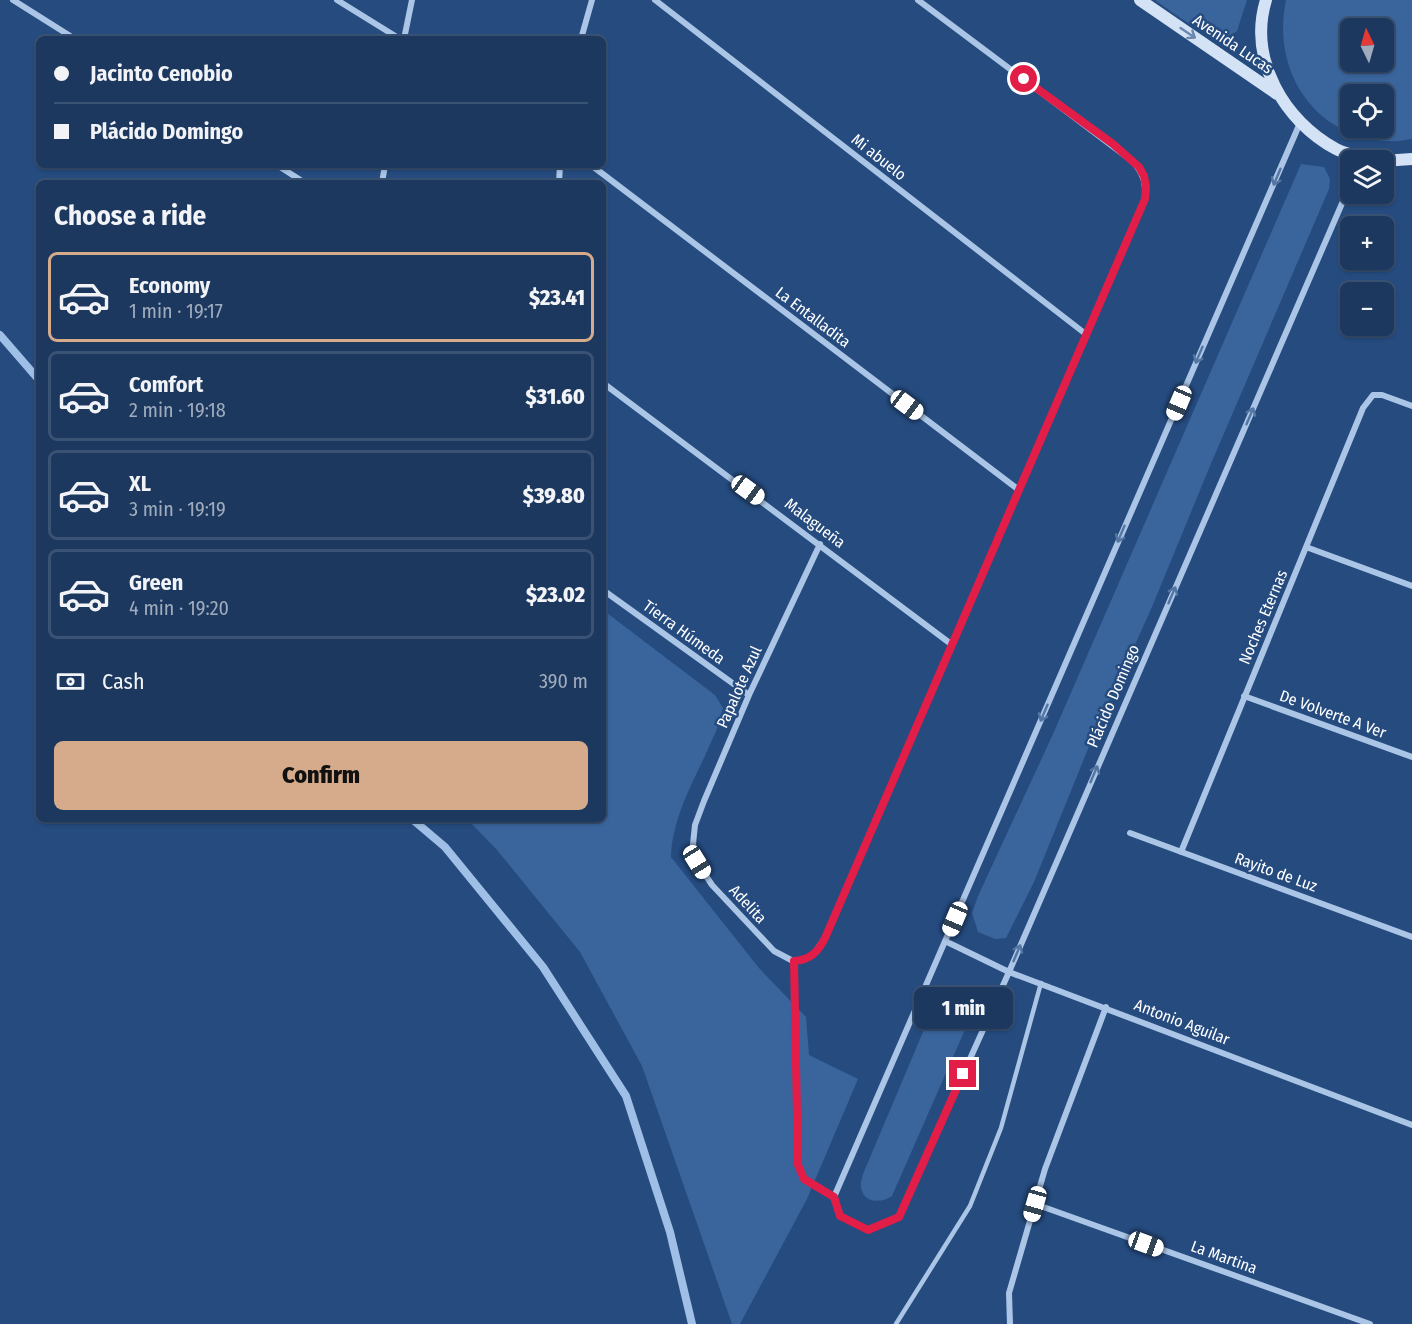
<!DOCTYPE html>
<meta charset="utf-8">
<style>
body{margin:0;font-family:"Fira Sans Condensed",sans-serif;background:#294368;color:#f1f3f6;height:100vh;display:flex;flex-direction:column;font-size:22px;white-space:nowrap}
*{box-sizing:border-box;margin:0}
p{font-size:20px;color:#a0acbd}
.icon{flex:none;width:33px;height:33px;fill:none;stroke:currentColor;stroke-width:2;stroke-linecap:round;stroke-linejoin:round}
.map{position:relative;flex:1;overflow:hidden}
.panel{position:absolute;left:36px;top:180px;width:570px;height:642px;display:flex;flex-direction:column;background:#1c385f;border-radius:9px;box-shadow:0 2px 4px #0004,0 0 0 2px #3a5274}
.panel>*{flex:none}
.banner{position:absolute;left:36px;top:36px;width:570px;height:132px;border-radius:9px;box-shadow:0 2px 4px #0004,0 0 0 2px #3a5274;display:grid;align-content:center;height:132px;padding:0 18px;background:#1c385f}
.needle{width:39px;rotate:355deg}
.controls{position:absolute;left:1340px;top:18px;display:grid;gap:12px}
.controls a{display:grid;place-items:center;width:54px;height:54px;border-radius:9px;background:#1c385f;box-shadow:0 2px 4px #0004,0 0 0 2px #3a5274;font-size:30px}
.end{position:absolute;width:27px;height:27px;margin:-14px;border:8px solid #e11d48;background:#fff;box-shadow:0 0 0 3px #fff}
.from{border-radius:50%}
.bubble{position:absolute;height:42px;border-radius:9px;background:#1c385f;box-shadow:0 2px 4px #0004,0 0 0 2px #3a5274;font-size:20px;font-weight:800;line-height:42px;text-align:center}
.car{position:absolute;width:18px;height:36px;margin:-18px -9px;border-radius:8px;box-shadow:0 0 4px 2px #0007;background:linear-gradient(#fff 24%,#345 0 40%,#fff 0 76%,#345 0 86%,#fff 0)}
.banner b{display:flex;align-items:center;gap:21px;height:57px;font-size:22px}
.banner b+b{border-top:2px solid #3a5274}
.banner i{width:15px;height:15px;background:#f1f3f6}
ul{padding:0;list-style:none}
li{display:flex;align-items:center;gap:18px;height:90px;margin:0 12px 9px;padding:0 6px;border:3px solid #3a5274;border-radius:9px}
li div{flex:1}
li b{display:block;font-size:22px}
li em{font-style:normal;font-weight:800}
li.on{border-color:#d6ab8b}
li>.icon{width:54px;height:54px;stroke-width:1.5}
h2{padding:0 18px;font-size:27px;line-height:72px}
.pay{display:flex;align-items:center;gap:15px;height:66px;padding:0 18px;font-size:22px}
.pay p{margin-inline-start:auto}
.primary-button{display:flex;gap:12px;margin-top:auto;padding:12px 18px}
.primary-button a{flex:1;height:69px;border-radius:9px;background:#d6ab8b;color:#111;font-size:24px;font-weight:800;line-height:69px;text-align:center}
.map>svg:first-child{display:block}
.green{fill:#39649c;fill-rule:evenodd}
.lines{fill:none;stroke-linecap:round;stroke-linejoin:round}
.stream{stroke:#9fbfe6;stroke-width:8}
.lane{stroke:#abc5e6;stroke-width:4.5}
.street{stroke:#abc5e6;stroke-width:6}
.secondary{stroke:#d4e2f5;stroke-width:12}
.oneway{stroke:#6b87ae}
.oneway2{stroke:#5476a3}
.route{stroke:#e11d48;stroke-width:8}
.labels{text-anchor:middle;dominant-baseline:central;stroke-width:5;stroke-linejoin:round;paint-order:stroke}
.street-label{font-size:16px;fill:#fff;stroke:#254b7f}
</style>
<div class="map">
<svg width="1412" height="1324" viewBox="0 0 1412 1324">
<rect width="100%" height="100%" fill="#254b7f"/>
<path class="green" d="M 1155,0 L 1247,0 L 1237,31 L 1227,38 C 1199,34 1178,16 1155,0 Z
M 1286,0 L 1412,0 L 1412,139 C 1404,140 1396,142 1389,141 C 1314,138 1271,70 1286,0 ZM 1350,28 L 1383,28 L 1383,62 L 1350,62 ZM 1350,94 L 1383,94 L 1383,128 L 1350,128 Z
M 1301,164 L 1324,167 L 1330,179 L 1329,189 L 1210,466 L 1152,607 L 1088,749 L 1034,882 L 1006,938 L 995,939 L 978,932 L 972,913 L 978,896 L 1053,734 Z
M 603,610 L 715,695 L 723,708 C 720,726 712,739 705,756 C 690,787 672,822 671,857 L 759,968 L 806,1017 L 809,1055 L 858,1079 L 807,1199 L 740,1324 L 732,1324 L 642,1066 L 580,952 L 497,850 L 467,819 L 603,819 Z
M 948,987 C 968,988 975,996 971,1016 L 892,1196 C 883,1203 864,1204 861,1188 C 860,1184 862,1178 863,1174 L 939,994 Z"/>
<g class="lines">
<path class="stream" d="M 0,335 L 39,380
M 412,819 L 445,847 L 543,967 L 626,1096 L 670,1232 L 692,1324"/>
<path class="lane" d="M 793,961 L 798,1165 L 803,1179 L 834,1197
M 896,1324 L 970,1206 L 1001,1128 L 1041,983"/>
<path class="street" d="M 13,0 L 75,39
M 337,0 L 400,39
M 655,0 L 1087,335
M 404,39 L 412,0
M 581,39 L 592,0
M 1300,123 L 834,1197 L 840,1216 L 868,1230 L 899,1217 L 1009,972 L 1350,185
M 277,165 L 305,183
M 591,165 L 1019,490
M 382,183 L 385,165
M 559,183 L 560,165
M 603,383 L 951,644
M 820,544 L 749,695 L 704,801 L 695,825 L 693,844 L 697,862 L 712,885 L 774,951 L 793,961 L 803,960 L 813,955 L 825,938 L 1145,199 C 1146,182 1143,172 1131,160 L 918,0
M 1306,547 L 1412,586
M 603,590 L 749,695
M 1244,696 L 1412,757
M 1130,833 L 1412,937
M 1181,852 L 1363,408 L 1373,395 L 1382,395 L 1412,406
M 945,941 L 1009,972 L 1412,1125
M 1035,1204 L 1370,1324
M 1010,1324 L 1009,1293 L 1045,1169 L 1106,1007"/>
<path class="secondary" d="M 1140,0 L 1277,94
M 1266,0 C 1248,59 1284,121 1336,149 C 1347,155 1364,157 1376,160
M 1383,161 L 1412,159"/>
</g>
<defs><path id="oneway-shaft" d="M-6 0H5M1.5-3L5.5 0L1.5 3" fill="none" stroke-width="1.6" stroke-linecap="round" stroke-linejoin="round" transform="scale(1.5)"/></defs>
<use class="oneway" href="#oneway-shaft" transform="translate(1188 33) rotate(34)"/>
<g class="oneway2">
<use href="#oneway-shaft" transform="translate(1277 177) rotate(113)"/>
<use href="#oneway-shaft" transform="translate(1199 355) rotate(113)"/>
<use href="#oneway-shaft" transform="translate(1250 416) rotate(-67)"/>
<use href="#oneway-shaft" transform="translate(1121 534) rotate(113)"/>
<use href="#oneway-shaft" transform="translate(1172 595) rotate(-67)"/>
<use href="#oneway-shaft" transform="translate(1044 713) rotate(113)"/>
<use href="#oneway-shaft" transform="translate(1094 774) rotate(-67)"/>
<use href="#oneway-shaft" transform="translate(1017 953) rotate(-67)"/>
</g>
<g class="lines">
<path class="route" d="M 963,1074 L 899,1217 L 868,1230 L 840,1216 L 834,1197 L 804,1179 L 798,1165 L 794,961 C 810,960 818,952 825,938 L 1145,199 L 1146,187 L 1144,176 L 1139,167 L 1113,144 L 1024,79"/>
</g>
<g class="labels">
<g class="street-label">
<text transform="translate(1233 44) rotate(34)">Avenida Lucas</text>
<text transform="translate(879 157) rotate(38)">Mi abuelo</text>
<text transform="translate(813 317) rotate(37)">La Entalladita</text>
<text transform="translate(815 523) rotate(37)">Malagueña</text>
<text transform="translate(1263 617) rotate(-67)">Noches Eternas</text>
<text transform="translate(684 632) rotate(36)">Tierra Húmeda</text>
<text transform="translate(739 687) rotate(-66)">Papalote Azul</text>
<text transform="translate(1113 696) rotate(-67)">Plácido Domingo</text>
<text transform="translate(1333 714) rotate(20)">De Volverte A Ver</text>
<text transform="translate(1276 872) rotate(20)">Rayito de Luz</text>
<text transform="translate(748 904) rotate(47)">Adelita</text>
<text transform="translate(1182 1022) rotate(21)">Antonio Aguilar</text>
<text transform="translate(1224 1257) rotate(20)">La Martina</text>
</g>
</g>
</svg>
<div class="controls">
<a><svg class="needle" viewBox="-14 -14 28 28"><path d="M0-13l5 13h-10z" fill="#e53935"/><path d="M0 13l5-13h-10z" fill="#a0acbd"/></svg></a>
<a><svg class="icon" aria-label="locate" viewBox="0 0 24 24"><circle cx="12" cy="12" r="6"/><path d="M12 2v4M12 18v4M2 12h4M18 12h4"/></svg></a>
<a><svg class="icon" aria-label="layers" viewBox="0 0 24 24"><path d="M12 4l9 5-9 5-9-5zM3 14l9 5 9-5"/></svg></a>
<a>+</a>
<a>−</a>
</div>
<i class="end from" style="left:1024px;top:79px"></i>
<i class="end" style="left:963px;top:1074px"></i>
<div class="bubble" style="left:914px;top:987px;width:99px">1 min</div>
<i class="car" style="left:1179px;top:403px;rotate:203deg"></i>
<i class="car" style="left:907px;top:405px;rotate:127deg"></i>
<i class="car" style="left:748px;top:490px;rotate:126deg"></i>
<i class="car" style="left:697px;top:862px;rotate:148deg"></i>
<i class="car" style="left:955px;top:919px;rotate:203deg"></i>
<i class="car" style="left:1035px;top:1204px;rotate:196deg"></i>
<i class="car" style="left:1146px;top:1244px;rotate:110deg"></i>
<div class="banner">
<b><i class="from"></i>Jacinto Cenobio</b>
<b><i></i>Plácido Domingo</b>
</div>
<section class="panel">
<h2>Choose a ride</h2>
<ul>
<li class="on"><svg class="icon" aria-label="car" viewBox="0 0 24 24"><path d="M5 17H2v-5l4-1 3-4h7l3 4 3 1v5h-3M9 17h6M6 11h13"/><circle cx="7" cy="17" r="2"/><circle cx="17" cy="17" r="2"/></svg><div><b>Economy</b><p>1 min · 19:17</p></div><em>$23.41</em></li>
<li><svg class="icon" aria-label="car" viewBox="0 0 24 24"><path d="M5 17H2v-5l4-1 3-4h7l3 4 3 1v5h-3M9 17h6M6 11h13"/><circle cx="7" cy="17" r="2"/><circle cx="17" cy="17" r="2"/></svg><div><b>Comfort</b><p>2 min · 19:18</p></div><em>$31.60</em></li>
<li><svg class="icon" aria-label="car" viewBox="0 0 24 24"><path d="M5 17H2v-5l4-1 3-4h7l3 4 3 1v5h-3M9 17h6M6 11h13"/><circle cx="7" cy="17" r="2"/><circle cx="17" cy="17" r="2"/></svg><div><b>XL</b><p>3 min · 19:19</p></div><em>$39.80</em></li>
<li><svg class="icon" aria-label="car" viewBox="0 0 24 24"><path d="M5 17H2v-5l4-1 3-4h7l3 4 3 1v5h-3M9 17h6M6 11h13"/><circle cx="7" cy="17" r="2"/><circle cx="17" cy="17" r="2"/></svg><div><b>Green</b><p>4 min · 19:20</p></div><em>$23.02</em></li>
</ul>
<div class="pay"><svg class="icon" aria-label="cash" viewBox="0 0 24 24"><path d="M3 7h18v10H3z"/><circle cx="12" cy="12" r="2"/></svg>Cash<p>390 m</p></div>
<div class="primary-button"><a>Confirm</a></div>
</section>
</div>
